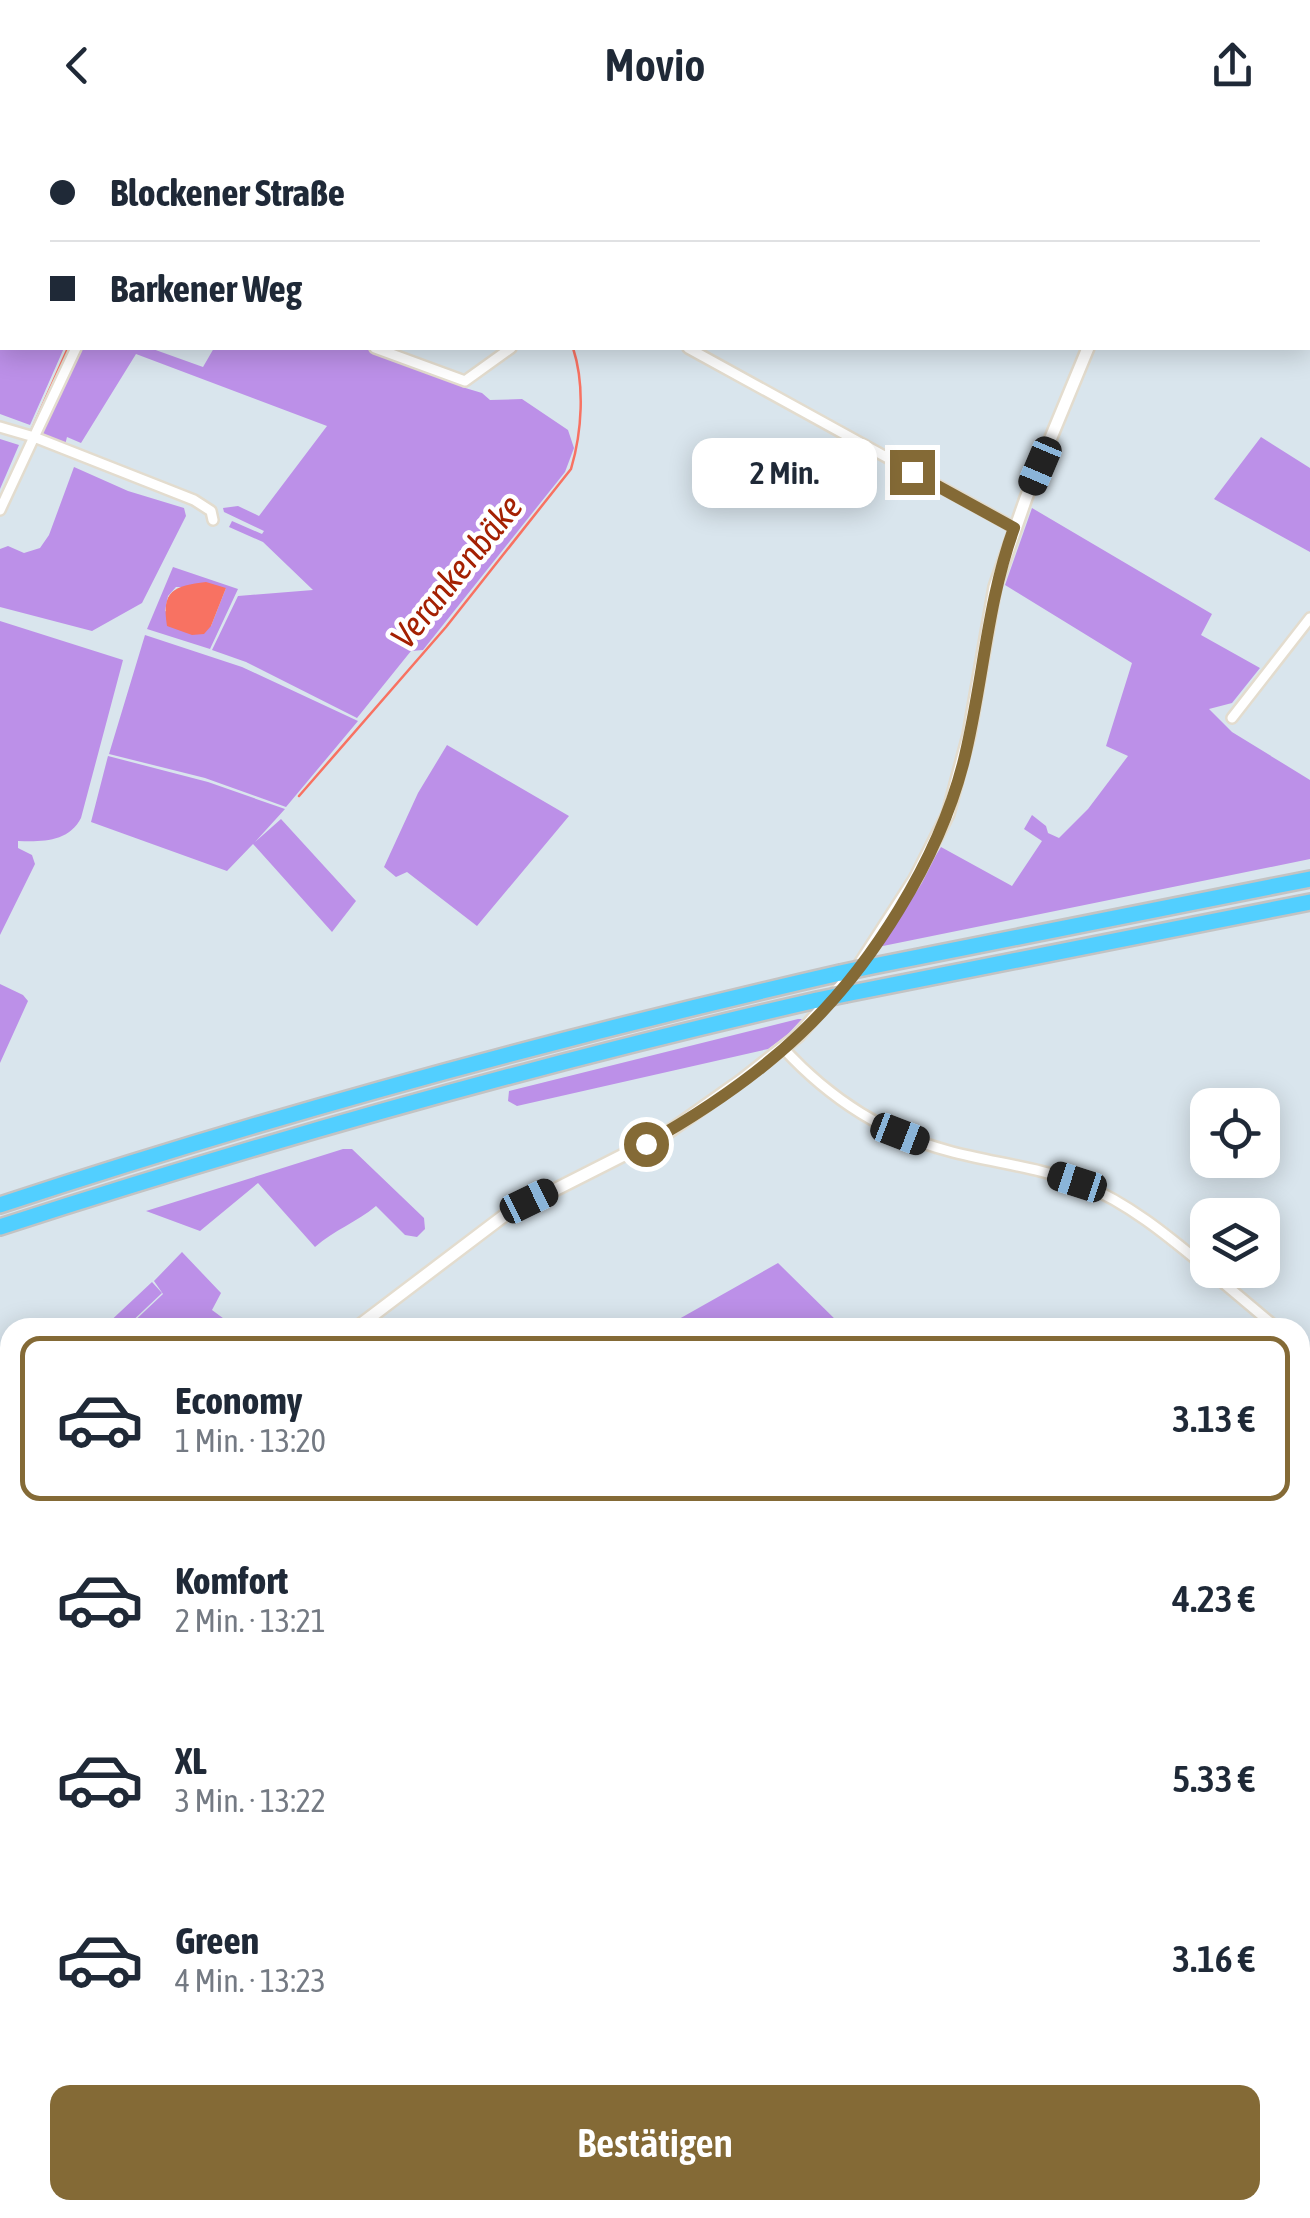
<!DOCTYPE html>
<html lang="de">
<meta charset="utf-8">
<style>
body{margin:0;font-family:"Asap Condensed",sans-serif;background:#f6f6f7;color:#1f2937;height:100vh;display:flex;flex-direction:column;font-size:38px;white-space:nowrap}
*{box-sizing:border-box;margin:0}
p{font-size:32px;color:#747a83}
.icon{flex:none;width:55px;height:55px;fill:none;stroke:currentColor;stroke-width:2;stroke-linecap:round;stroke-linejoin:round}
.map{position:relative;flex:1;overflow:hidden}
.panel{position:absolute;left:0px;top:1188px;width:1310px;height:902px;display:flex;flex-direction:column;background:#fff;border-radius:30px 30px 0 0;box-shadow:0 5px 25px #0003}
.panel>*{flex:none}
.guide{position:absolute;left:0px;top:0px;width:1310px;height:220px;box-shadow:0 5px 25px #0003;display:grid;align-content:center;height:220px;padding:0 50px;background:#fff}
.controls{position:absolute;left:1190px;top:958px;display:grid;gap:20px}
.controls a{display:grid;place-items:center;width:90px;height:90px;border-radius:20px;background:#fff;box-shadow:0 5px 25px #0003;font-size:50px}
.end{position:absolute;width:45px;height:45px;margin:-22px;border:12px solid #846a36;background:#fff;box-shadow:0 0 0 5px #fff}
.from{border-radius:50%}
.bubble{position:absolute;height:70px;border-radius:20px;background:#fff;box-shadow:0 5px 25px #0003;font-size:32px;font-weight:600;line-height:70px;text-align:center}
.car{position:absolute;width:30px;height:60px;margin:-30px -15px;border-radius:12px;box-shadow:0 0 8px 2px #0007;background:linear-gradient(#222 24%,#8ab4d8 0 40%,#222 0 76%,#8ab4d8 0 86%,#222 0)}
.guide b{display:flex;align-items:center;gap:35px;height:95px;font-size:38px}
.guide b+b{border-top:2px solid #e0e1e3}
.guide i{width:25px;height:25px;background:#1f2937}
ul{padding:18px 0 0;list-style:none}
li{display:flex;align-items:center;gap:30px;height:165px;margin:0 20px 15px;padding:0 30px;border:5px solid transparent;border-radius:20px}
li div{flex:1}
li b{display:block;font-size:38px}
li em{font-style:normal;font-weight:600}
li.active{border-color:#846a36}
li>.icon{width:90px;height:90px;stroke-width:1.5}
.primary-button{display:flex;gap:20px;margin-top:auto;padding:20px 50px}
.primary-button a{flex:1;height:115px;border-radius:20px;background:#846a36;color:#fff;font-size:40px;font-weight:600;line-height:115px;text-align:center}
header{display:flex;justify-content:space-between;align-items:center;height:130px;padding:0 50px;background:#fff;font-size:45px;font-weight:600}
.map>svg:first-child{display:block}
.green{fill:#bc90e8;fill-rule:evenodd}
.water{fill:#f87262}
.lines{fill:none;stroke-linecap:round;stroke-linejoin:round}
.stream{stroke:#f87262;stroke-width:2.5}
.minor-casing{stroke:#e3dcce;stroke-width:14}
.tertiary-casing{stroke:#e3dcce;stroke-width:16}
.motorway-casing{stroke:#c3c3c3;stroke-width:20}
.minor{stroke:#fff;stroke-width:9}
.tertiary{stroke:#fff;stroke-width:11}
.motorway{stroke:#52cfff;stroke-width:15}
.motorway-bridge-casing{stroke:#c3c3c3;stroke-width:20;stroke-linecap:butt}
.motorway-bridge{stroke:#52cfff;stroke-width:15}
.route{stroke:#846a36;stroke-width:12}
.labels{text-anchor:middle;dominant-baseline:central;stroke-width:9;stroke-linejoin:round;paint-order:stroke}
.water-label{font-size:35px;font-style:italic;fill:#a42002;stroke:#fff}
</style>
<header><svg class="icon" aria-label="back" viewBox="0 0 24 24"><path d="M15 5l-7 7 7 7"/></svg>Movio<svg class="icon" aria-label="share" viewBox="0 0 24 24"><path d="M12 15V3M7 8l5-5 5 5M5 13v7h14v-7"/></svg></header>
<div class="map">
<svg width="1310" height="2088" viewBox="0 0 1310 2088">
<rect width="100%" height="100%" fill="#d9e5ed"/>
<path class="green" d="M 0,0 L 161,0 L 2,2 L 2,218 L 64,218 L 30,295 L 0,284 Z
M 78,218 L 150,218 L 203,237 L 214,218 L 371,218 L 466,254 L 462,257 L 482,263 L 490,270 L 522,269 L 568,300 L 574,318 L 565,342 L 423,520 L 411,521 L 357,588 L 246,532 L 212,520 L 238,466 L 313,460 L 263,412 L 229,397 L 232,391 L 262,404 L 264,401 L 224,382 L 223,378 L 238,376 L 259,386 L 327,296 L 136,224 L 81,313 L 67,307 L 65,315 L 38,304 Z
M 1261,307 L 1310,338 L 1310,422 L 1214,369 Z
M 0,309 L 19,315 L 0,359 Z
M 74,337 L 128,361 L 184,378 L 186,386 L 142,473 L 92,501 L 0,477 L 0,419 L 8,416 L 24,423 L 40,418 L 49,405 Z
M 1032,378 L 1212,484 L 1201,505 L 1260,538 L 1232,573 L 1209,579 L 1232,602 L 1310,650 L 1310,729 L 878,817 L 941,717 L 1012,756 L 1042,711 L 1024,699 L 1032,685 L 1046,696 L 1048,703 L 1059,708 L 1088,679 L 1128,626 L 1106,616 L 1132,533 L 1005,455 Z
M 173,437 L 238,459 L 210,519 L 147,499 ZM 176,457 L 226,458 L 211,496 L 165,481 L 168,466 Z
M 0,491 L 123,530 L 81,688 C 69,712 41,712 18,711 L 18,718 L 32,725 L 35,734 L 0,805 Z
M 145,505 L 242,537 L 358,591 L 286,677 L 205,648 L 109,624 Z
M 447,615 L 569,686 L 477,796 L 407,742 L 396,747 L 384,737 L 418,663 Z
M 108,626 L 208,652 L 285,679 L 255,712 L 281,689 L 356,771 L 332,802 L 253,714 L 227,741 L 91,692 Z
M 0,854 L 23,865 L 28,871 L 0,933 Z
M 798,889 L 802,889 L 787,905 L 768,919 L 517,976 L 508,971 L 509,961 Z
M 343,1019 L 352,1019 L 424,1088 L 425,1099 L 417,1107 L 405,1105 L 376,1076 C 357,1092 334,1100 315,1117 L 258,1053 L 200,1101 L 146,1081 Z
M 182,1122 L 221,1163 L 212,1180 L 235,1197 L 128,1197 L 163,1164 L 154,1151 Z
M 778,1133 L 843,1197 L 688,1197 L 679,1189 Z
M 152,1152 L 162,1163 L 126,1197 L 104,1197 Z
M 1310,1338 L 1310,1440 L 1300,1450 L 1300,1345 Z
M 10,1695 L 10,1741 L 0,1736 L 0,1702 Z
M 1300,1731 L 1310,1734 L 1310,1791 L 1300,1787 Z
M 0,1743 L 10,1748 L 10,1959 L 0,1977 Z
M 6,2066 L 10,2067 L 10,2080 L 210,2083 L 208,2088 L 0,2088 L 0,2072 Z"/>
<path class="water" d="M 206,452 L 226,458 L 211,496 L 204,504 L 192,505 L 167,496 C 161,460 174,456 206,452 Z"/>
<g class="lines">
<path class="stream" d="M 561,0 L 562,2
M 166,2 L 167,0
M 708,2 L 709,0
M 32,299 L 68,218
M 299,666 L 446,497 L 571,339 C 582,302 585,255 573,218"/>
<g class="minor-casing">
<path id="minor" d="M 375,218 L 465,251 L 511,218
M 688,218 L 1015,398
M 0,297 L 34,307 L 76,218
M 0,380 L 34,307 L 194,370 L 211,381 L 213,390
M 1232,588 L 1310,488
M 783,918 C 828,967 884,1004 949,1021 C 993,1033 1039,1037 1082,1054 C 1130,1074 1168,1106 1208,1139
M 1208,1140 L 1277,1198
M 1300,1217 L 1310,1226
M 1300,1341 L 1310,1335
M 0,2001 L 10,2003
M 1300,2063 L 1310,2060
M 966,2080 L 1086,2088
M 951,2088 L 952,2080
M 1202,2088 L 1233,2080"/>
</g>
<g class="tertiary-casing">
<path id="tertiary" d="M 1176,2 L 1177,0
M 356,1198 L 505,1085 L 667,1003 L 742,950 L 798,906 L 860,834 L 915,749 L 948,684 L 969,605 L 995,457 L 1026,368 L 1088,218
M 0,1558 L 10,1550"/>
</g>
<g class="motorway-casing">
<path id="motorway" d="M 868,837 L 1310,749
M 846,864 L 1310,772
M 0,1075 C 276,984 556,908 840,843
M 0,1097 C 269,1010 541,933 817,870"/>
</g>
<use href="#minor" class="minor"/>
<use href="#tertiary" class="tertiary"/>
<use href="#motorway" class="motorway"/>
<g class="motorway-bridge-casing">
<path id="motorway-bridge" d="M 840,843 L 868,837
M 817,870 L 846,864"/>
</g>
<use href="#motorway-bridge" class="motorway-bridge"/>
</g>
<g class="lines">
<path class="route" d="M 646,1014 C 699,984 756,946 800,904 C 872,836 938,730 963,634 C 983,556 986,475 1014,398 L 912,342"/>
</g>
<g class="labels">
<g class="water-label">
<text transform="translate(456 441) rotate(-51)">Verankenbäke</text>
</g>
</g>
</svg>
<div class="controls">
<a><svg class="icon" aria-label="locate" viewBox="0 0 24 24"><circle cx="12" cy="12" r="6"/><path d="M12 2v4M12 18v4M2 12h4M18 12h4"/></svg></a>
<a><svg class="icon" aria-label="layers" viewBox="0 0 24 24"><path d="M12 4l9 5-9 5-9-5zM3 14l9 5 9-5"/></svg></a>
</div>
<i class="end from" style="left:646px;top:1014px"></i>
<i class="end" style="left:912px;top:342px"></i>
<div class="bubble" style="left:692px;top:308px;width:185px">2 Min.</div>
<i class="car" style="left:1040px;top:336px;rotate:203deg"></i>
<i class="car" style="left:900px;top:1004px;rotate:111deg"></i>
<i class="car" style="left:1077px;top:1052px;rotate:288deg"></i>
<i class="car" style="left:529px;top:1071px;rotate:64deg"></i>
<div class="guide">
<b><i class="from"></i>Blockener Straße</b>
<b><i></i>Barkener Weg</b>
</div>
<section class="panel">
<ul>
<li class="active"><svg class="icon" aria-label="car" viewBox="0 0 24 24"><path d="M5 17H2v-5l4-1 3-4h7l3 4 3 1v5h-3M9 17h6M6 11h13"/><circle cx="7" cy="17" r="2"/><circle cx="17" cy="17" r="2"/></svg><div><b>Economy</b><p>1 Min. · 13:20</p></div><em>3.13 €</em></li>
<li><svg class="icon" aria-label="car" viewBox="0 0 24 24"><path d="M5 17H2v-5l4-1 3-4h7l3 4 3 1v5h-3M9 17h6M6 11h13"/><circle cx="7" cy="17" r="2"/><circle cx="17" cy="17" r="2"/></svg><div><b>Komfort</b><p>2 Min. · 13:21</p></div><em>4.23 €</em></li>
<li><svg class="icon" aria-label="car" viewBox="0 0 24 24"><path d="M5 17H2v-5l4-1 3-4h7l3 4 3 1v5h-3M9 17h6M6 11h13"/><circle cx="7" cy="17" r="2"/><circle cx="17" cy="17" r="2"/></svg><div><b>XL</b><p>3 Min. · 13:22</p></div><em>5.33 €</em></li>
<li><svg class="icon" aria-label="car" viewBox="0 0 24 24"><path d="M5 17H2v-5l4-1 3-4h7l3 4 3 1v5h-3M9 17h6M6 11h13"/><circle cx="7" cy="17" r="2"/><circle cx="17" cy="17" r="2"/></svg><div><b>Green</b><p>4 Min. · 13:23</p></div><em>3.16 €</em></li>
</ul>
<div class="primary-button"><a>Bestätigen</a></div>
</section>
</div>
